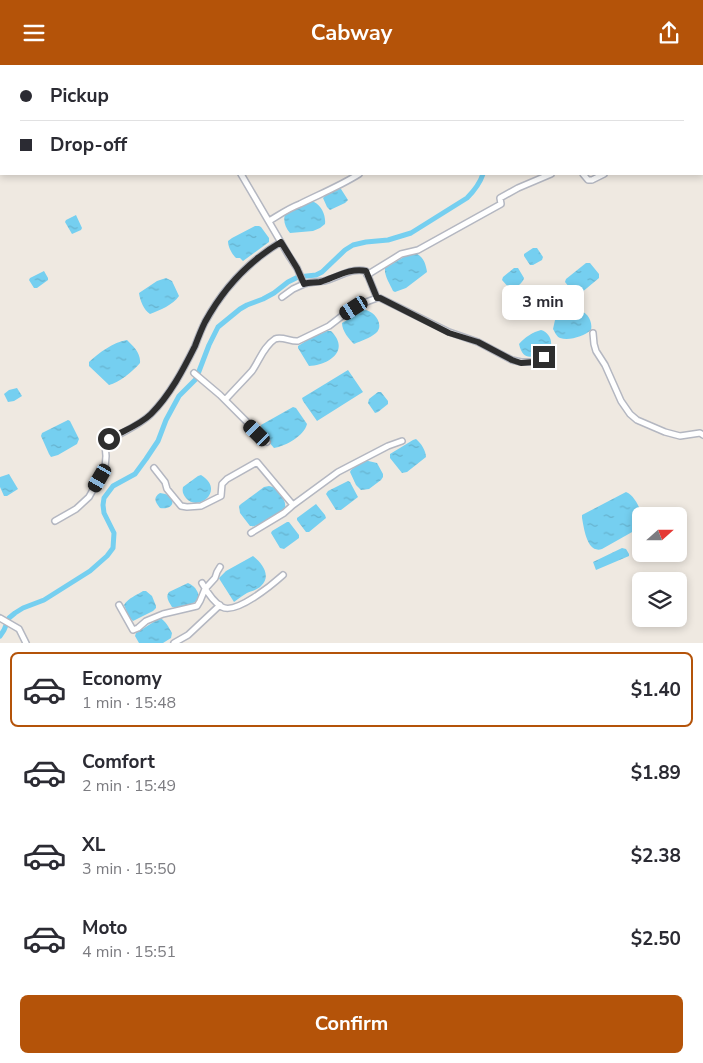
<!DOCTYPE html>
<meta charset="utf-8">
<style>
body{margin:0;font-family:"Nunito Sans",sans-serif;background:#f2f2f3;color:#2b2b33;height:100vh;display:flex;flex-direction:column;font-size:19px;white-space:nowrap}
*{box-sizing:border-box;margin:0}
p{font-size:16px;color:#7c7c81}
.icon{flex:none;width:28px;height:28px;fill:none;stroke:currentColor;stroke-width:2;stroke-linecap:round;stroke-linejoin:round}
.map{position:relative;height:578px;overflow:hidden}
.panel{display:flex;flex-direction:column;background:#fff;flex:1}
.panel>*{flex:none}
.hud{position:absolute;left:0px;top:0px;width:704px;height:110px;box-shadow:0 2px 8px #0003;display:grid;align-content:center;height:110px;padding:0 20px;background:#fff}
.needle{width:32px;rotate:69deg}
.fabs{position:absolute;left:632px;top:442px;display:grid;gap:10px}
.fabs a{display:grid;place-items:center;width:55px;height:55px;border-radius:8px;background:#fff;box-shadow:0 2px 8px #0003;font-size:25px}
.end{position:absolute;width:22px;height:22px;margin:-11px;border:6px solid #2e2e2e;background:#fff;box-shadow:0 0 0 2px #fff}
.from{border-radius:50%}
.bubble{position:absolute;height:35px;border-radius:8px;background:#fff;box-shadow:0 2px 8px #0003;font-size:16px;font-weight:700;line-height:35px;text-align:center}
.car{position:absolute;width:15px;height:30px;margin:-15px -8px;border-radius:6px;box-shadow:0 0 4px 1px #0007;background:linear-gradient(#222 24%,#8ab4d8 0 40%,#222 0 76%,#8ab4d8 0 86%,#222 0)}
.hud b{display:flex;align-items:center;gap:18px;height:48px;font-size:19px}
.hud b+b{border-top:1px solid #e1e1e2}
.hud i{width:12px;height:12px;background:#2b2b33}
ul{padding:9px 0 0;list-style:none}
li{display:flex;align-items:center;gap:15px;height:75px;margin:0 10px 8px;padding:0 10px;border:2px solid transparent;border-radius:8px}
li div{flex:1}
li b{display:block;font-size:19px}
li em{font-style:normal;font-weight:700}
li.current{border-color:#b45309}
li>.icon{width:45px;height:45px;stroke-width:1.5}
.primary-button{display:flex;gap:10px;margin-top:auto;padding:10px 20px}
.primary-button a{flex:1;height:58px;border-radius:8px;background:#b45309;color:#fff;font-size:20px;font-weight:700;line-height:58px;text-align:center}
header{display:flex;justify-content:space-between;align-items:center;height:65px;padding:0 20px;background:#b45309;color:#fff;font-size:22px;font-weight:700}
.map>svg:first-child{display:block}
.water{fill:url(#water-ripples)}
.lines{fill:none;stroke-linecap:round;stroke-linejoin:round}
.stream{stroke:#75cff0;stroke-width:1}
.canal{stroke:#75cff0;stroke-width:5}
.street-casing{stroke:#b4b7c1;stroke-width:8}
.street{stroke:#fff;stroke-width:5}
.route{stroke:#2e2e2e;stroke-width:6}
</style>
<header><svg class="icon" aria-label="menu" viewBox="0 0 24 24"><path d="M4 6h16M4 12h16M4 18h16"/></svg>Cabway<svg class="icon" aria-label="share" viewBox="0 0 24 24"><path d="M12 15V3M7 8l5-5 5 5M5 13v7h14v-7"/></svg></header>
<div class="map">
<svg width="703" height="578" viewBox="0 0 703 578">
<defs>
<pattern id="water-ripples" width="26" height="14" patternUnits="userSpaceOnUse" patternTransform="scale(1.25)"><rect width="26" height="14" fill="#75cff0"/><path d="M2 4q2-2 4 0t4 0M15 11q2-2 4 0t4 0" fill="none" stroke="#66b2ce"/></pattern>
</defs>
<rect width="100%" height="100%" fill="#efe9e1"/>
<path class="water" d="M 338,124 L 341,124 L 348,135 L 345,138 L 330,145 L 327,142 L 323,133 L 325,131 Z
M 310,137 L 314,137 C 322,141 326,151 325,159 L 320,163 L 313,166 L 290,168 C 285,162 283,156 285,149 L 301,140 Z
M 76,150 L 82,163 L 81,165 L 72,169 L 65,157 L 66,155 Z
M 255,161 L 259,161 L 261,162 L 269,173 L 269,177 L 243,196 L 240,193 L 236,193 C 232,189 228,182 228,176 L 232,173 Z
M 533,183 L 537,183 L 543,192 L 542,195 L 533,200 L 530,200 L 524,191 L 524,189 Z
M 415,188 C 423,191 426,199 427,207 L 406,223 L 395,227 L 393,226 C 390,219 384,211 385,203 L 409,189 Z
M 586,198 L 590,198 L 599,209 L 599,213 L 581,228 L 577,229 L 574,228 L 565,217 L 566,214 Z
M 514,203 L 518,203 L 524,213 C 523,218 515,224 510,224 L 502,215 L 503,212 Z
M 44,206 L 48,213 L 48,215 L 37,223 L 34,223 L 29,215 L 30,213 Z
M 166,213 L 172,216 L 179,231 C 173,240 160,245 150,249 C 144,245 140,236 139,228 L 157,216 Z
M 364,245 C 374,245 385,260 376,268 C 370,273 361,276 354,279 C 349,274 342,266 342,258 Z
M 577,245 C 587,246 593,256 591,265 C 584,271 570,276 560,273 C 556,271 555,267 553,264 L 555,255 Z
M 541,265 C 548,267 552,274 551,280 C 539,290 524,301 519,279 C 525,272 533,267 541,265 Z
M 327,266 L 331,266 C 351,286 328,300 309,301 L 298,283 L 298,281 L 309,274 Z
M 127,275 C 133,281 141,288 140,298 C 133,306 119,318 109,320 L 89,301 L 89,297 C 99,288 113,277 127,275 Z
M 348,305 L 363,327 L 317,356 L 303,336 L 302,333 Z
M 17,323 L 22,331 L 14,336 L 8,337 L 4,329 L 9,325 Z
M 378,327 L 381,327 L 388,336 L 388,339 L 378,347 L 375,348 L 368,338 L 369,334 Z
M 293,342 L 296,343 L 307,359 C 304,371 286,381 274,383 C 270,379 261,366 261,360 Z
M 68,355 L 70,356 L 79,374 L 77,379 L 58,390 L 51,392 L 49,389 L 41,371 L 42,368 Z
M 416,374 C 421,378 426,386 426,392 L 407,407 L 402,408 L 390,393 L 390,389 L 413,375 Z
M 364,395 L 377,398 L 383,409 L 383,412 L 381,415 L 369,424 L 361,425 L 356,420 L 350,407 L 351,405 Z
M 9,409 L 18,424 L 7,431 L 4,431 L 0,422 L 0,412 Z
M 201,410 C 226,425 198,448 186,433 C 183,429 182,427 183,422 L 198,411 Z
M 348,416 L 350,417 L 358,432 L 341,445 L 336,445 L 326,429 L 328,426 Z
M 269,421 C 275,422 277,425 281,431 C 283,434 286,437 285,442 C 283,447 260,461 254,461 C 253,462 252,461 250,461 L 240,448 L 239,441 L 241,439 L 264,422 Z
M 626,427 C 635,431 639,442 643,451 L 641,451 L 641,462 L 602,484 C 587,489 584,463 582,453 L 582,450 Z
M 160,428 C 175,429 178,445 160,443 C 156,438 152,433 160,428 Z
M 316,439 L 325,450 L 326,453 L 309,467 L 306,467 L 297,455 L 297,453 Z
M 287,457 L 289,457 L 299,470 L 299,473 L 284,484 L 280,483 L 271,468 L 272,466 Z
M 622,483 L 626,484 L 629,489 L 629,491 L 596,505 L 593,497 Z
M 253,491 C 262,498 272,511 261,521 C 257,525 252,526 247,528 C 242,531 238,534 234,537 L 220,515 L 219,513 L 226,506 Z
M 674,509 C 678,516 685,522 685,529 L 679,534 L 679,516 L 657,516 L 669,510 Z
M 188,518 C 192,520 195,522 197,526 C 205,539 180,544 172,542 C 169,537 165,532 169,527 Z
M 143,526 L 146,526 L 152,531 L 156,541 L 156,543 L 153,546 L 133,556 L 129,552 L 124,540 C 128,533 137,530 143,526 Z
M 160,553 C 166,556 169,563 172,568 L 171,573 L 163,578 L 139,578 L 135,571 L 136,568 Z"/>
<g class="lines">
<path class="stream" d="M 697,0 L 699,1 L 701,0"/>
<path class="canal" d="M 635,1 L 636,0
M 0,571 L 4,565 L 9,553 L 15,548 L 23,543 L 44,535 L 90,506 L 107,491 L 113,483 L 114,468 L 104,448 L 103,440 L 104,433 L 113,421 L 135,409 L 146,394 L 158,376 L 166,355 L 179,331 L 196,314 L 209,280 L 218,262 L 240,244 L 247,240 L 263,234 L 274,228 L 288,217 L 298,212 L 316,210 L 322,207 L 345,185 L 353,180 L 366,177 L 388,175 L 411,168 L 467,133 C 474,126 480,118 483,109"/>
<g class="street-casing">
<path id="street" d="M 175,0 L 175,1
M 27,1 L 29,0
M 0,22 L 1,21
M 241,109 L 289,191 L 297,203 L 304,219 L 293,224 L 282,232
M 583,109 L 588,115 L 592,115 L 604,109
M 269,156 C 279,150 289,143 300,139 C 320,129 340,121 359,109
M 367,210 L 401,189 L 418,185 L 501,139 L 500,133 L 518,123 L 551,109
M 304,219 C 310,217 317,217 324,216 C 337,213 352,202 366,206 L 377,233
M 593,268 L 594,279 L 596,286 L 605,300 L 621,336 L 630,349 L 637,355 L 665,367 L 680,371 L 700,368 L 703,370
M 194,308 L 220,330 L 267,377
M 225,335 C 234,325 243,316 252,306 C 259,296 264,281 275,274 C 282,271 291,277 298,276 L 329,261 L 342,251 L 361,239 L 377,233 L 380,233 L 449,267 L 478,277 L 512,295 L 521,297 L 533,297 L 544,291
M 154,403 L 165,417 L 167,424 L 181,441 L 187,442 L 201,441 L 221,431 L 222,419 L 227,414 L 257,397 L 293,440
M 55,456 L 76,444 L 89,432 L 105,403 L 106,391 L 105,379 L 109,375 C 123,367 140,360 151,349 C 170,330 183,305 195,281 C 198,273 201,265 205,257 C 223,224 249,196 281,177
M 251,468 L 284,448 L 293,440 L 338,407 L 388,381 L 402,376
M 202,518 C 207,527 213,537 222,542 C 236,550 273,519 283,510
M 119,540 L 133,565 L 138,563 L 146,556 L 163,549 L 197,541 L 200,536 L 205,524 L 215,513 L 217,507 L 220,502
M 0,553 L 19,564 L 26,578
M 174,578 L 188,570 L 220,540"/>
</g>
<use href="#street" class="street"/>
</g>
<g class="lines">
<path class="route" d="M 109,374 C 123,366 140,360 151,349 C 170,330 183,305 195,281 C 198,273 201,265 205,257 C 223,224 249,196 281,177 L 297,203 L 304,219 C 309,217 314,218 320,217 C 334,213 351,202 366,206 L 377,233 L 380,233 L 449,268 L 478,277 L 512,295 L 521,298 L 533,297 L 544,292"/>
</g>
</svg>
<div class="fabs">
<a><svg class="needle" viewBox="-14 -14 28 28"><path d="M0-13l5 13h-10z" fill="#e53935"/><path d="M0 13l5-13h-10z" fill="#7c7c81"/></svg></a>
<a><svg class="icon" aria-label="layers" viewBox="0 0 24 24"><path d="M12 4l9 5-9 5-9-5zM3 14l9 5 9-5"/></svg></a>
</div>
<i class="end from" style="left:109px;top:374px"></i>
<i class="end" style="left:544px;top:292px"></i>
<div class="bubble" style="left:502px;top:220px;width:82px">3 min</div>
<i class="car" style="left:354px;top:243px;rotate:237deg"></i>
<i class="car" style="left:257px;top:368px;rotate:315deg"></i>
<i class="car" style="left:100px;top:413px;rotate:210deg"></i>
<div class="hud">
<b><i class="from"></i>Pickup</b>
<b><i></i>Drop-off</b>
</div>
</div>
<section class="panel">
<ul>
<li class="current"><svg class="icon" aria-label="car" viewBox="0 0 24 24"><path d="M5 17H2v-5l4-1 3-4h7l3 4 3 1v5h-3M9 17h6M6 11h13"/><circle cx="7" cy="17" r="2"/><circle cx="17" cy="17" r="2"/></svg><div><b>Economy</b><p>1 min · 15:48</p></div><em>$1.40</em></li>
<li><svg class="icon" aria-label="car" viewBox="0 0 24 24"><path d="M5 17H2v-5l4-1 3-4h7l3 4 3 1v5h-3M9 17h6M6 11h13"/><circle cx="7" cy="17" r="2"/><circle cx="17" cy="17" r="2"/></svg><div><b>Comfort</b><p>2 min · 15:49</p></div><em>$1.89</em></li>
<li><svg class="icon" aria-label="car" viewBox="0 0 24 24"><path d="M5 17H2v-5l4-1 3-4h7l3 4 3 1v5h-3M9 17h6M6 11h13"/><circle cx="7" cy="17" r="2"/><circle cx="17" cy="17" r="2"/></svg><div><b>XL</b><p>3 min · 15:50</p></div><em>$2.38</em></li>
<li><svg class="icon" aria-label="car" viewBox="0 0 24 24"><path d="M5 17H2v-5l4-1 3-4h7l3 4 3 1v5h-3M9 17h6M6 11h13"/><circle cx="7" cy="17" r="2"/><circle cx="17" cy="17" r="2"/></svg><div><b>Moto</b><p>4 min · 15:51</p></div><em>$2.50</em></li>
</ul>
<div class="primary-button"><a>Confirm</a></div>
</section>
